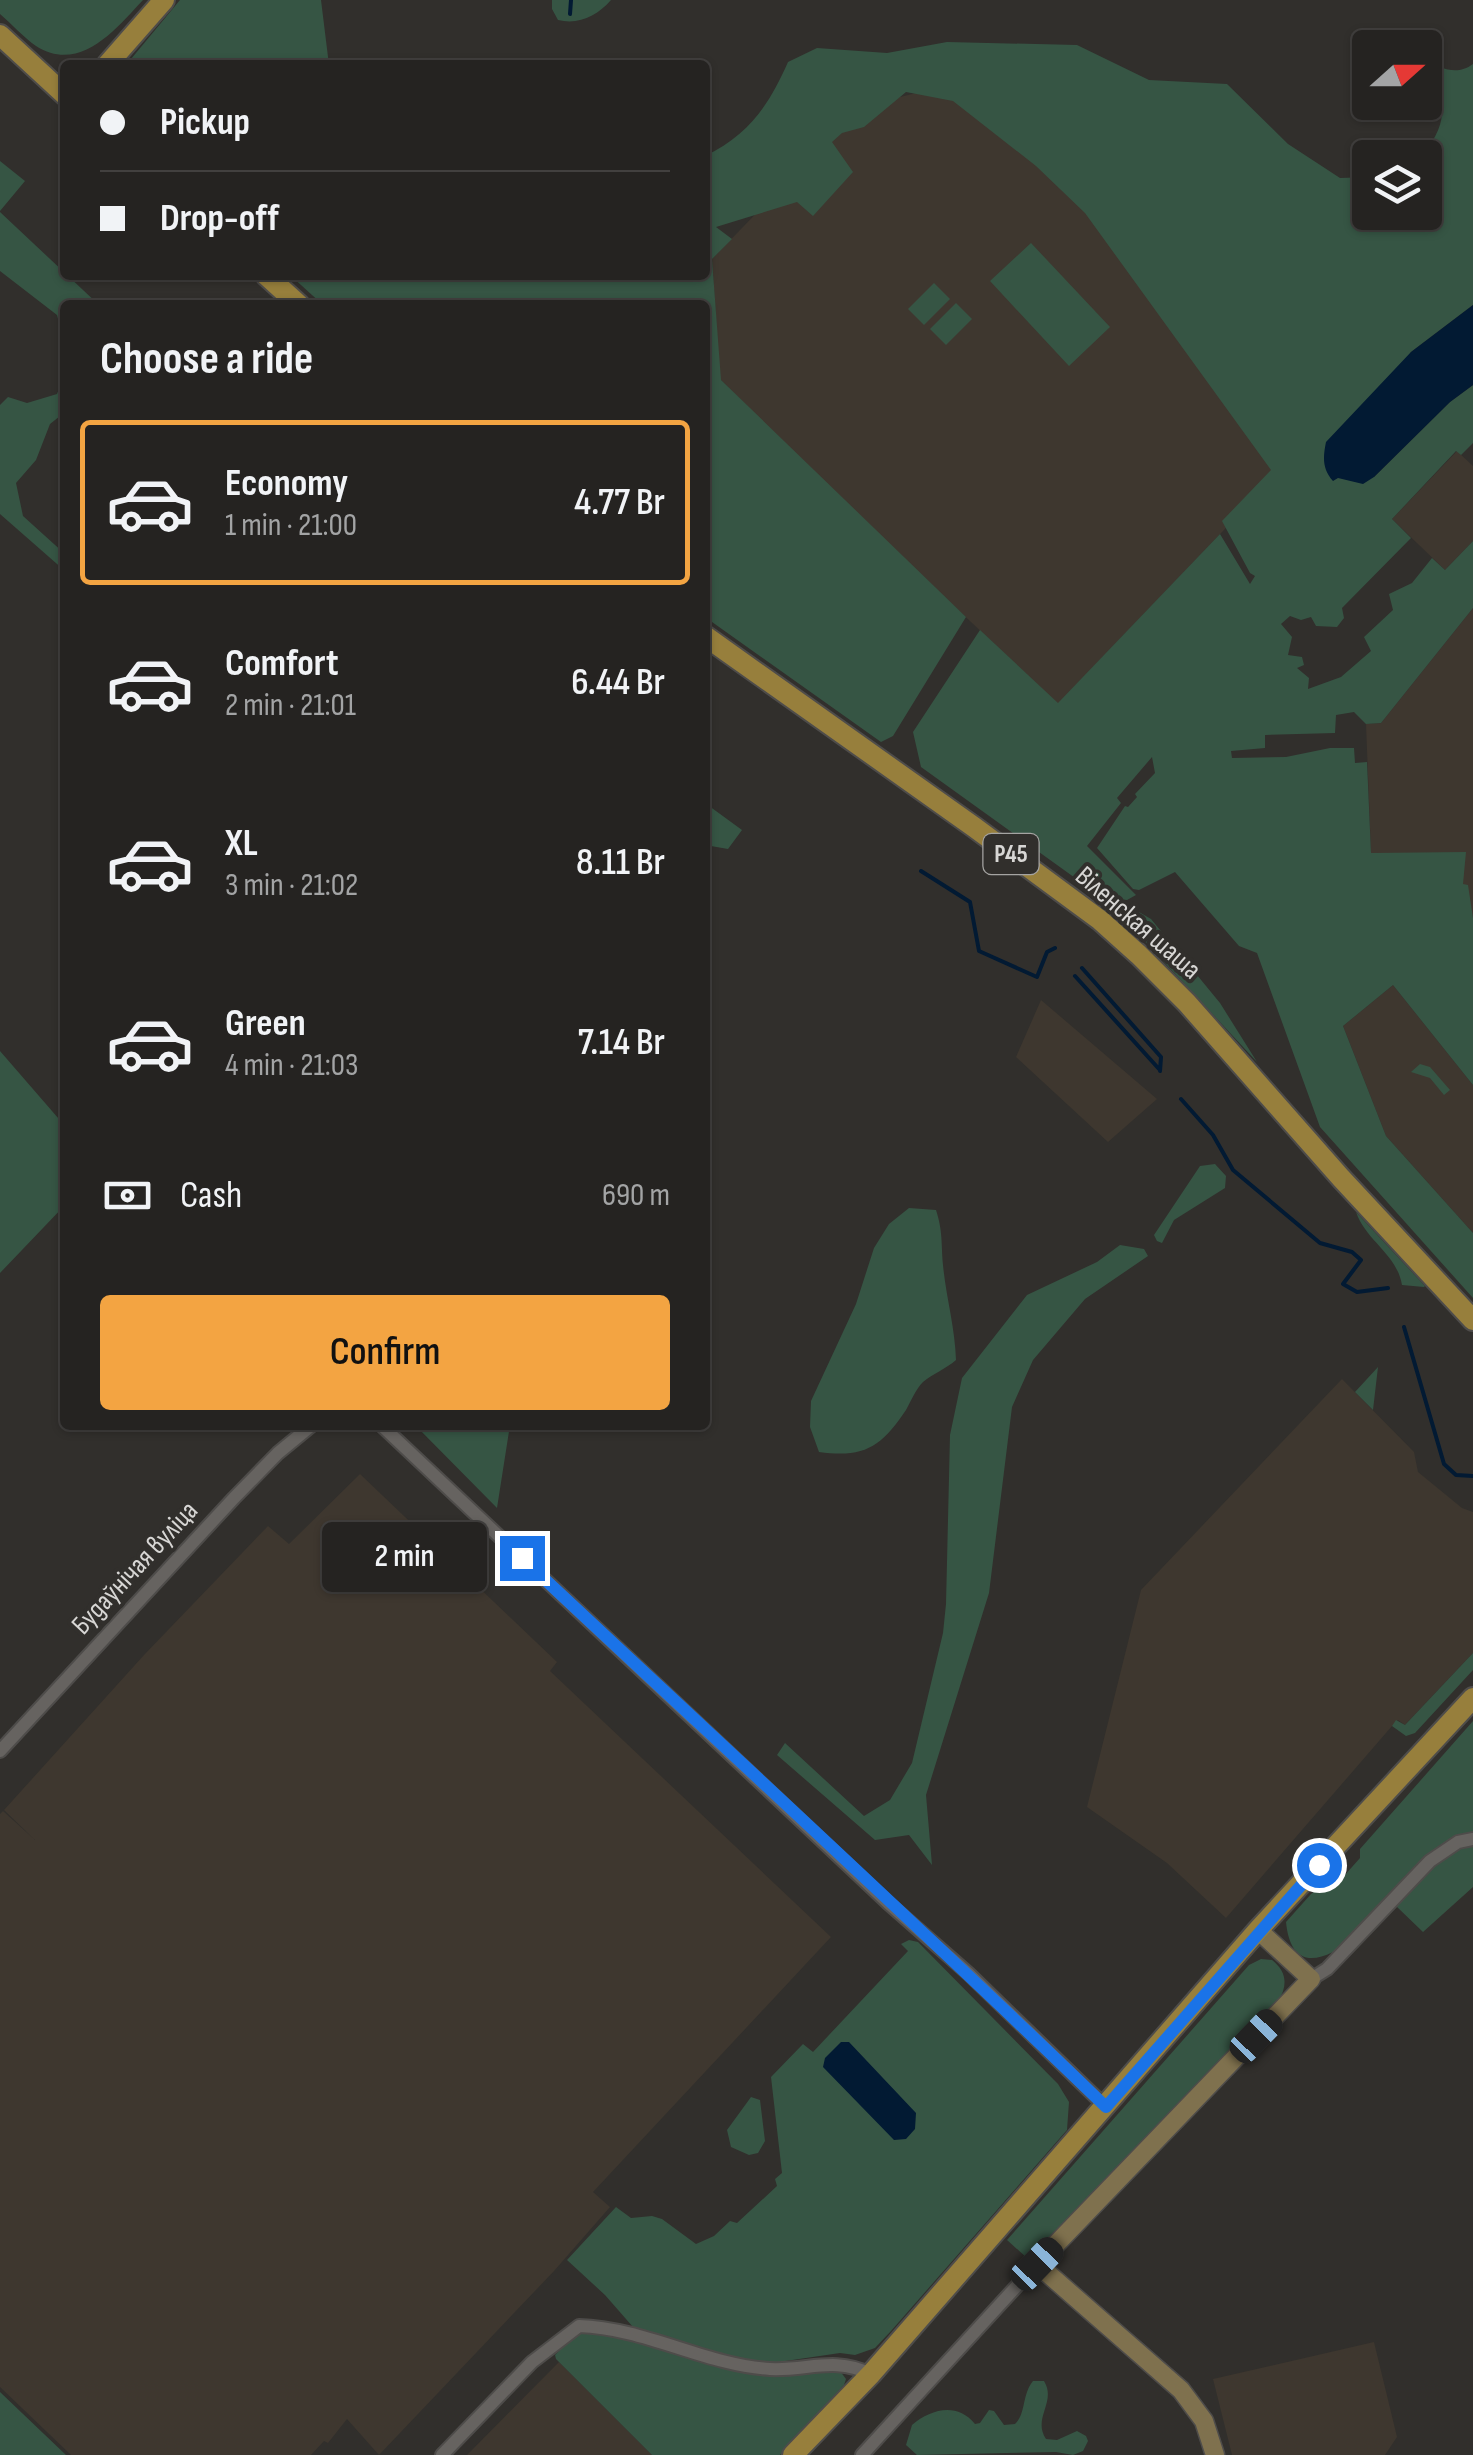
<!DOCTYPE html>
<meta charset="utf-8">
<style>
body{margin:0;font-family:"Sofia Sans Condensed",sans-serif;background:#312f2e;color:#f1f3f6;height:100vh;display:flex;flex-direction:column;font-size:38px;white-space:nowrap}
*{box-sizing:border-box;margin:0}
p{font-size:32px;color:#a3a4a5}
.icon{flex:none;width:55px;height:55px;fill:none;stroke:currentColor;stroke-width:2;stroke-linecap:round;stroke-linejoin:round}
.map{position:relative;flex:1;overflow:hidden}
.drawer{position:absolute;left:60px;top:300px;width:650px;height:1130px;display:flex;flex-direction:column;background:#252321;border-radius:10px;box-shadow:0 2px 8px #0004,0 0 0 2px #42403f}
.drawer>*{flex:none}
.guide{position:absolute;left:60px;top:60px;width:650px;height:220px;border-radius:10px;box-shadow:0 2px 8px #0004,0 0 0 2px #42403f;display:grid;align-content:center;height:220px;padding:0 40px;background:#252321}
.needle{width:65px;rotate:69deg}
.tools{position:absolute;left:1352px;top:30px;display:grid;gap:20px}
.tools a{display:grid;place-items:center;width:90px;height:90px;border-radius:10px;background:#252321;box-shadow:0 2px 8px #0004,0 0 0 2px #42403f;font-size:50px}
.end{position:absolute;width:45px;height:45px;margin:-22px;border:12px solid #1a73e8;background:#fff;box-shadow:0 0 0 5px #fff}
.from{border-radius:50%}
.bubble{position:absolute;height:70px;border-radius:10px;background:#252321;box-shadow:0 2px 8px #0004,0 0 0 2px #42403f;font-size:32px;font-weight:600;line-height:70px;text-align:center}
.car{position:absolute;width:30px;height:60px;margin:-30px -15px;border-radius:12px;box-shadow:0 0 8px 2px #0007;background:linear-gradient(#222 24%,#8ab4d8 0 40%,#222 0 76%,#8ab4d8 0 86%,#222 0)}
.guide b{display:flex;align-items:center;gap:35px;height:95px;font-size:38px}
.guide b+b{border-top:2px solid #42403f}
.guide i{width:25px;height:25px;background:#f1f3f6}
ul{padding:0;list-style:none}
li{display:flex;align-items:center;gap:30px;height:165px;margin:0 20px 15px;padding:0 20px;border:5px solid transparent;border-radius:10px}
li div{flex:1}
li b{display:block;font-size:38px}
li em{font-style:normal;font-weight:600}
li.current{border-color:#f3a442}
li>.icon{width:90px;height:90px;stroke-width:1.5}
h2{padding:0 40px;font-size:45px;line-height:120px}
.pay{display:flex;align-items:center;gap:25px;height:110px;padding:0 40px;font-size:38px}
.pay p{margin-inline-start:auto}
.cta{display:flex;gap:20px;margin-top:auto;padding:20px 40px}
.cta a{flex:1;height:115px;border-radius:10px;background:#f3a442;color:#111;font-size:40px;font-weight:600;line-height:115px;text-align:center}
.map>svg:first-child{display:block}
.built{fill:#3e372f}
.green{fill:#365544}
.water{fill:#021a33}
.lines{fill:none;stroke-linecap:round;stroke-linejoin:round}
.stream{stroke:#021a33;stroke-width:4}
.street-casing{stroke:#4e4c4a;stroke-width:16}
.secondary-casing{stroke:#4e4c4a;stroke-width:21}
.primary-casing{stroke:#4e4c4a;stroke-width:24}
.street{stroke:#666360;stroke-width:12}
.secondary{stroke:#7f714e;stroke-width:18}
.primary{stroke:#977f3c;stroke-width:20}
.route{stroke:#1a73e8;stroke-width:12}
.labels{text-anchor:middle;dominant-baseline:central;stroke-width:8;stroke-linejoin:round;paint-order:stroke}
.shield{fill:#312f2c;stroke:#a5a4a2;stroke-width:2.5}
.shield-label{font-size:25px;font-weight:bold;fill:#d7d6d4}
.street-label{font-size:28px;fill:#d7d6d4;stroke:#312f2c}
</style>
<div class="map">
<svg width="1473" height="2455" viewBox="0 0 1473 2455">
<rect width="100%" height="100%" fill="#312f2c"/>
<path class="built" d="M 978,78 L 1135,230 L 1285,466 L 1058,704 L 834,493 L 720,379 L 712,259 L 859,107 Z
M 1457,451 L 1473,466 L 1473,541 L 1445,570 L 1392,519 Z
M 1473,608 L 1473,918 L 1463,884 L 1371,853 L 1366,724 L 1381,723 Z
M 1393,985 L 1473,1085 L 1473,1233 L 1386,1136 L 1343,1026 Z
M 1041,1000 L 1157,1099 L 1108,1142 L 1016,1057 Z
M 1342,1379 L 1414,1452 L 1418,1472 L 1462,1508 L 1473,1512 L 1473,1653 L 1405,1725 L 1398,1720 L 1392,1726 L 1226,1918 L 1167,1863 L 1087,1807 L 1141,1590 Z
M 360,1474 L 557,1662 L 550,1671 L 831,1937 L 593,2192 L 610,2207 L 554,2271 L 379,2455 L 347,2419 L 328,2443 L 324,2441 L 311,2455 L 71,2455 L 0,2387 L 0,1814 L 3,1811 L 35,1840 L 4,1810 L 144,1655 L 268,1526 L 289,1544 Z
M 1374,2342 L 1397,2437 L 1385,2455 L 1232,2455 L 1213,2379 Z
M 559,2362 L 652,2455 L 467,2455 Z"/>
<path class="green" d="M 0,0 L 143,0 C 116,29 80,74 36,46 C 23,37 12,24 0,14 Z
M 180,0 L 321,0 L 329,65 L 126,65 Z
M 552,0 L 611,0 C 597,16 579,25 558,20 L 552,9 Z
M 947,42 L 1077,45 L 1149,80 L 1227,84 L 1288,144 L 1340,178 L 1370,177 L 1370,212 L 1425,212 L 1425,158 L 1421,157 C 1434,140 1448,121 1439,98 C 1432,81 1425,84 1425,62 C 1442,68 1457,76 1473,64 L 1473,305 L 1411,352 L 1338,478 L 1374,477 L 1450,402 L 1473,385 L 1473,443 L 1461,455 L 1456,451 L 1392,519 L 1411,538 L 1342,608 L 1344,618 L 1337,627 L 1316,626 L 1311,617 L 1301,620 L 1290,616 L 1281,624 L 1292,637 L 1288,655 L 1302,657 L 1304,665 L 1297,668 L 1309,678 L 1308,689 L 1341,677 L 1371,651 L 1364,637 L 1393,610 L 1389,594 L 1412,583 L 1432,558 L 1445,570 L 1473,541 L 1473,608 L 1381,723 L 1366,724 L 1354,712 L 1336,715 L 1335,733 L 1265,735 L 1265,748 L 1231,751 L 1232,758 L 1286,757 L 1330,748 L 1354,748 L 1355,763 L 1367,762 L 1371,853 L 1466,852 L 1463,884 L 1468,885 L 1473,918 L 1473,1085 L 1393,985 L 1343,1026 L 1386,1136 L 1473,1233 L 1473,1298 L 1320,1127 L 1257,953 L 1239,946 L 1175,872 L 1139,890 L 1133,889 L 1097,848 L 1125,806 L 1128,807 L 1137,797 L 1135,794 L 1155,773 L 1152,757 L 1117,798 L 1121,803 L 1087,846 L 1136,895 L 1127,900 L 1103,898 L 921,767 L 913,732 L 980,630 L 1058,703 L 1220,534 L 1250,584 L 1255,576 L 1250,573 L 1222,521 L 1271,470 L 1085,213 L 1036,166 L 953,101 L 906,92 L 864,127 L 842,133 L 832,142 L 853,172 L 813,216 L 797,202 L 716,227 L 732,239 L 712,259 L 721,380 L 966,617 L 893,736 L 881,742 L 705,617 L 705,305 L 323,305 L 290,275 L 705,275 L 705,156 C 749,135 769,105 788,62 L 817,48 L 887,53 Z
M 0,161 L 25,181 L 0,211 Z
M 0,212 L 99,305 L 65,305 L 65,346 L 57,315 L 0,271 Z
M 1031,243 L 1110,327 L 1069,366 L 990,281 Z
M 934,283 L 950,299 L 924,325 L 908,309 Z
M 956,303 L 972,319 L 946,345 L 930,329 Z
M 65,374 L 65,412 L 50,424 L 36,460 L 16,483 L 23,516 L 65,554 L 65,571 L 0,514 L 0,405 L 8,397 L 27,403 L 57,394 Z
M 705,803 L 742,830 L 728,849 L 705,845 Z
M 1139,912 L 1151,919 L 1220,1003 L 1257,1062 L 1137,933 L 1130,920 Z
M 0,1051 L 65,1126 L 65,1205 L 0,1273 Z
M 1420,1064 L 1430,1067 L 1450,1090 L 1444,1095 L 1430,1078 L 1411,1072 Z
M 1215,1164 L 1226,1176 L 1225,1188 L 1174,1220 L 1162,1243 L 1157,1241 L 1154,1235 L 1200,1166 Z
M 909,1208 L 936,1210 C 943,1232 941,1243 943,1265 C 946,1297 955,1327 956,1360 C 946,1369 932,1374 923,1382 C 916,1389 911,1401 906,1410 C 881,1447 865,1458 819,1452 L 810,1427 L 811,1401 L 856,1304 L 874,1248 L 889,1224 Z
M 1356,1212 L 1425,1286 L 1424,1287 L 1402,1285 C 1397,1254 1366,1241 1356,1212 Z
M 1120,1245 L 1144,1249 L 1148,1256 L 1085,1299 L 1033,1360 L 1012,1407 L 989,1593 L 926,1795 L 932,1865 L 909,1835 L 875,1840 L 777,1755 L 785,1743 L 864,1816 L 890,1800 L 912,1763 L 943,1633 L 946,1604 L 950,1435 L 962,1378 L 1027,1295 L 1097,1262 Z
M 1378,1367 L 1373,1410 L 1355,1392 Z
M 415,1425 L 510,1425 L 497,1508 Z
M 1473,1653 L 1473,1670 L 1415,1733 L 1406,1736 L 1392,1726 L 1396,1720 L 1405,1725 Z
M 1473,1721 L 1473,1833 L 1440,1845 L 1333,1952 C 1303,1967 1289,1953 1286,1922 L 1311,1894 L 1340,1873 L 1344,1876 L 1360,1858 L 1360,1849 Z
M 1473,1844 L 1473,1887 L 1423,1932 L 1396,1906 C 1418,1883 1440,1852 1473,1844 Z
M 909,1940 L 918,1942 L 1058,2084 L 1069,2102 L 1067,2130 L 891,2331 L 875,2348 L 855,2355 L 840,2353 L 772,2363 L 740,2359 L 633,2327 L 605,2295 L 567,2260 L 616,2207 L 631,2218 L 652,2216 L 662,2219 L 696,2244 L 714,2236 L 730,2221 L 737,2223 L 777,2186 L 775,2179 L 782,2173 L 771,2077 L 803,2044 L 813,2052 L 908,1951 L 901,1944 Z
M 1261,1959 L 1272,1960 C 1287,1972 1288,1985 1278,2002 L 1078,2212 L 1027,2258 L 1007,2240 L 1249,1965 Z
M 751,2097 L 760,2100 L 765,2141 L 758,2153 L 749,2155 L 731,2147 L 727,2130 Z
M 579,2330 L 629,2339 L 737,2369 L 826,2369 L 840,2371 L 846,2379 L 844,2385 L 780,2455 L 652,2455 L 556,2359 L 555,2355 Z
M 1033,2381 L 1044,2381 C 1057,2402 1032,2418 1046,2439 L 1057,2440 L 1077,2431 L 1086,2436 L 1088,2441 L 1083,2451 L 1073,2455 L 1056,2452 L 917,2455 L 906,2445 L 912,2425 C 931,2409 957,2402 975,2424 L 980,2423 L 989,2410 L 994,2411 L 1004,2425 L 1015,2424 C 1026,2414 1022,2394 1033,2381 Z
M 0,2392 L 66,2455 L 0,2455 Z"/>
<path class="water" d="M 1473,305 L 1473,385 L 1450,402 L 1374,477 L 1363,484 L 1338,478 L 1333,481 C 1322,469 1323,457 1326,442 L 1411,352 Z
M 841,2042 L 849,2042 L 916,2113 L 915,2129 L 906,2139 L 894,2140 L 823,2067 L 825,2058 Z"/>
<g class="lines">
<path class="stream" d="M 570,14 L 571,0
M 921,871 L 970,902 L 979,951 L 1037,977 L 1047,952 L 1055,948
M 1082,968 L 1161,1057 L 1160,1071
M 1075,976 L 1159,1069
M 1181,1099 L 1213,1135 L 1233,1170 L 1320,1243 L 1352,1252 L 1361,1260 L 1343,1284 L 1357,1292 L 1388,1288
M 1404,1327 L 1444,1464 L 1456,1475 L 1473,1476"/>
<g class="street-casing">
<path id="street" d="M 381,1425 L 888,1903 L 969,1974 L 1106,2107
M 0,1751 L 234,1498 L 278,1453 L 312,1425
M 1311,1979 L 1327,1969 L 1430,1861 L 1458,1842 L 1473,1839
M 442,2455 L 532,2362 L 579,2326 C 645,2328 705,2365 770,2369 C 808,2371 833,2356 871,2374
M 862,2455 L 1037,2264"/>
</g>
<g class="secondary-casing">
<path id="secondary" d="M 1215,2455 L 1204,2421 L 1181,2390 L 1037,2264 L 1311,1979 L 1258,1930"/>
</g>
<g class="primary-casing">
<path id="primary" d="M 0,35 L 65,95
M 107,65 L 164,0
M 266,275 L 299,305
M 705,636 L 974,827 L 1100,920 L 1139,955 L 1187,1003 L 1341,1178 L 1473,1320
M 793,2455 L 871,2374 L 1258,1930 L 1473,1698"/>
</g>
<use href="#street" class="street"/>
<use href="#secondary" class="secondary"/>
<use href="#primary" class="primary"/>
</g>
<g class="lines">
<path class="route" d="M 522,1558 C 717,1741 914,1921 1106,2107 L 1319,1865"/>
</g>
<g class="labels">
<rect class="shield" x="983.5" y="834" width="55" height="40" rx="8"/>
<g class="shield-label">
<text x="1011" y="854">Р45</text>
</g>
<g class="street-label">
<text transform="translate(1138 923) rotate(41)">Віленская шаша</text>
<text transform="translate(135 1568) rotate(-47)">Будаўнічая вуліца</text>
</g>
</g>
</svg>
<div class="tools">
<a><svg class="needle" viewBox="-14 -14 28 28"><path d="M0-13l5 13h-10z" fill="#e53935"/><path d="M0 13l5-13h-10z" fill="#a3a4a5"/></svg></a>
<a><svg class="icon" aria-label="layers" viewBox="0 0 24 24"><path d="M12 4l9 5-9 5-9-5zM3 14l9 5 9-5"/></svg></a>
</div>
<i class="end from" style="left:1319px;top:1865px"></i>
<i class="end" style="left:522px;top:1558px"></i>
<div class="bubble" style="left:322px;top:1522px;width:165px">2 min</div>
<i class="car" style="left:1256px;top:2036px;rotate:44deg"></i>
<i class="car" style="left:1037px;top:2264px;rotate:44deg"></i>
<div class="guide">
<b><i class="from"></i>Pickup</b>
<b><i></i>Drop-off</b>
</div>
<section class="drawer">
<h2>Choose a ride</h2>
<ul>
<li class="current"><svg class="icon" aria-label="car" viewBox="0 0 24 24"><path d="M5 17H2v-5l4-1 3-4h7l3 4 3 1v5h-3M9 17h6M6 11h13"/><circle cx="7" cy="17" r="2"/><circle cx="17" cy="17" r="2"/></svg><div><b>Economy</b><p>1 min · 21:00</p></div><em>4.77 Br</em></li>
<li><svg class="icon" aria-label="car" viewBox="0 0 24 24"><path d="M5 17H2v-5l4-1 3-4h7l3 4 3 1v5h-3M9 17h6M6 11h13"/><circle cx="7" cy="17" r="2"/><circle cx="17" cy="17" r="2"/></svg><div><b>Comfort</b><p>2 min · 21:01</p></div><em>6.44 Br</em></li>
<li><svg class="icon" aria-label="car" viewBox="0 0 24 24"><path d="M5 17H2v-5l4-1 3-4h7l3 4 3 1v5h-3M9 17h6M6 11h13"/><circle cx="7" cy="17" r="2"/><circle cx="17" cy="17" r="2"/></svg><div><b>XL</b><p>3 min · 21:02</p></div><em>8.11 Br</em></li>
<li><svg class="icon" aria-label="car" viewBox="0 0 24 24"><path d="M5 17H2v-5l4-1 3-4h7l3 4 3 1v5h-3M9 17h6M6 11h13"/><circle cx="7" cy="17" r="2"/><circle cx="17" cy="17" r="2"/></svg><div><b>Green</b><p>4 min · 21:03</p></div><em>7.14 Br</em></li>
</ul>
<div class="pay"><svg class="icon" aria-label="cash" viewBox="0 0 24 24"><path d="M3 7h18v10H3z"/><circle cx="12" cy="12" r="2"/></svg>Cash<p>690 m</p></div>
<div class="cta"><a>Confirm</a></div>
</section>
</div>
